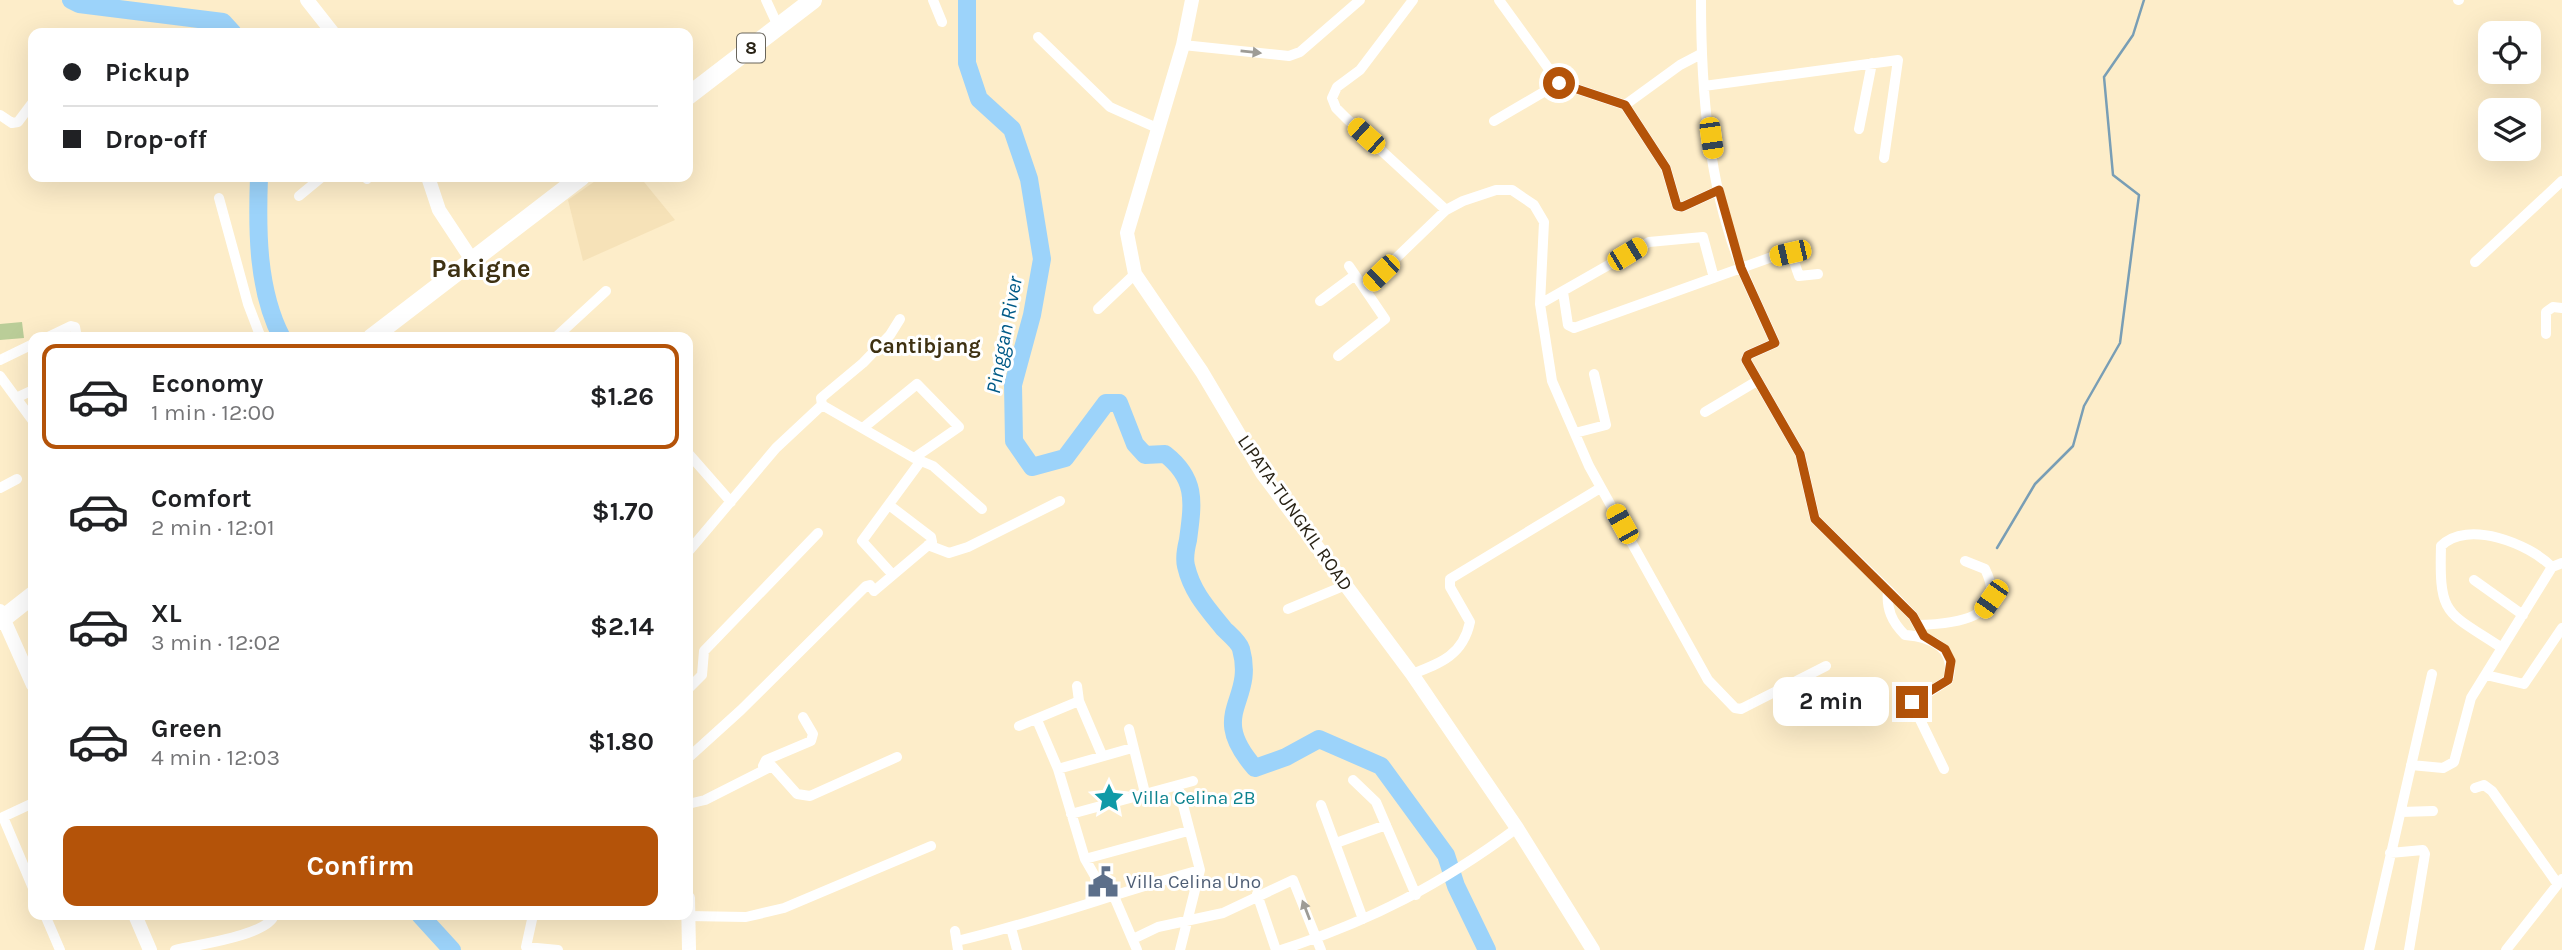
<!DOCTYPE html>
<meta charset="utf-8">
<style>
body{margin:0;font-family:Karla,sans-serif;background:#f6f6f6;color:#202124;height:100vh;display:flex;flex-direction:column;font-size:26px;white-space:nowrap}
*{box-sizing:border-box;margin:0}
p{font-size:23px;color:#757577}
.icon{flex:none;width:38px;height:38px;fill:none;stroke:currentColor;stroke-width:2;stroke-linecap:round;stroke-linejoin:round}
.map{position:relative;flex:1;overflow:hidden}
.details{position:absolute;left:28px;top:332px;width:665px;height:588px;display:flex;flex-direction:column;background:#fff;border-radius:14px;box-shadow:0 7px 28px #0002}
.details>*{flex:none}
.top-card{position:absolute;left:28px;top:28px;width:665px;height:154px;border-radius:14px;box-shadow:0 7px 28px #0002;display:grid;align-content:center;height:154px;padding:0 35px;background:#fff}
.tools{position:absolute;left:2478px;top:21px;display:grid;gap:14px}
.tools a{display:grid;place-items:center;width:63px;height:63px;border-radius:14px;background:#fff;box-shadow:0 7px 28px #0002;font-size:35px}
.end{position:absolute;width:32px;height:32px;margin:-16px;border:9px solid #b45309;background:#fff;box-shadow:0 0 0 4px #fff}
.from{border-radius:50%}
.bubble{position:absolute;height:49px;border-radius:14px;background:#fff;box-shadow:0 7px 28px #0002;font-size:23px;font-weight:700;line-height:49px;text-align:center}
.car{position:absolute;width:21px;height:42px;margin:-21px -10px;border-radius:9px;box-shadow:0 0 5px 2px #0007;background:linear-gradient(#f5c518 24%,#345 0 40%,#f5c518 0 76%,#345 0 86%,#f5c518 0)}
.top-card b{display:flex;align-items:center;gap:24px;height:66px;font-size:26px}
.top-card b+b{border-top:2px solid #e0e0e0}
.top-card i{width:18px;height:18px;background:#202124}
ul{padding:12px 0 0;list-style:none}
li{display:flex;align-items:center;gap:21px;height:105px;margin:0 14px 10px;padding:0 21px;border:4px solid transparent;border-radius:14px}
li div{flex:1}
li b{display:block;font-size:26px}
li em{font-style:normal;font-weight:700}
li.active{border-color:#b45309}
li>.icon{width:63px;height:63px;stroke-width:1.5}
.button{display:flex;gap:14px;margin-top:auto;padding:14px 35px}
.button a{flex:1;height:80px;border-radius:14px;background:#b45309;color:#fff;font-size:28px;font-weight:700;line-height:80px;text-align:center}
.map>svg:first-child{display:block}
.built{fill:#f6e2b8}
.green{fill:#bacd98}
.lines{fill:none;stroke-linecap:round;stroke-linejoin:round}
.stream{stroke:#799eb5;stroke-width:2.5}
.river{stroke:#9cd3fa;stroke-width:18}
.minor{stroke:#fff;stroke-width:10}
.tertiary{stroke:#fff;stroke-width:14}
.trunk{stroke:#fff;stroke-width:18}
.oneway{fill:#9e9c96}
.route{stroke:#b45309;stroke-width:9}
.labels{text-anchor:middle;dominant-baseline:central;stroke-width:6;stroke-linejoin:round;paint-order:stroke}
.shield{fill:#fff;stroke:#68645b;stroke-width:2}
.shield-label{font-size:18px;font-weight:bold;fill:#282215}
.street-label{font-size:19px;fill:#282215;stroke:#fff}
.culture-label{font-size:19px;fill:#0d838f;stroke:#fff;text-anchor:start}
.service-label{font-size:19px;fill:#4e5e75;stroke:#fff;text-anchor:start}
.water-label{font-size:21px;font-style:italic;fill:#005a87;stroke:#fff}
.neighbourhood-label{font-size:21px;font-weight:bold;fill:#3e3112;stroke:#fff}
.district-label{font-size:26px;font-weight:bold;fill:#3e3112;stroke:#fff}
</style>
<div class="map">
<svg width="2562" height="950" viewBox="0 0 2562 950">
<rect width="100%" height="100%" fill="#fdedc9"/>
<path class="built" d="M 601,177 L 640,177 L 675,220 L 583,261 L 568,200 Z"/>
<path class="green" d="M 22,322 L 24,338 L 0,340 L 0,324 Z"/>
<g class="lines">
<path class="stream" d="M 1997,548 L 2035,484 L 2073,446 L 2084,406 L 2120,343 L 2139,195 L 2113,175 L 2104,77 L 2133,35 L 2144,0"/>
<path class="river" d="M 71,0 L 79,4 L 223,22 L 233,33
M 967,0 L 967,63 L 979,99 L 1012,129 L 1029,179 L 1042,259 L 1032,315 L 1013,385 L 1014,441 L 1032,467 L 1065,458 L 1106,403 L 1119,403 L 1135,444 L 1145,455 L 1165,454 C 1197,479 1193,502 1188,540 C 1186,548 1184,558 1186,566 C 1192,592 1207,608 1224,629 C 1229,634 1239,642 1241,649 C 1256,703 1206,712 1255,768 L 1286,757 L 1319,739 L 1381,766 L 1446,855 L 1456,886 L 1487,950
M 259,177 C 257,230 257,290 282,338
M 420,915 L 452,950"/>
<path class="minor" d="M 766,0 L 778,26
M 933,0 L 942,22
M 1413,0 L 1360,70 L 1337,87 L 1332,98 L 1336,108 L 1346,118 L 1446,210
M 1499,0 L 1559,83 L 1625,105 L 1680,65 L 1701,54
M 1701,0 C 1701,88 1708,187 1742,269 C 1752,294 1764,318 1775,343 L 1748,355 L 1746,360 L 1800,454 L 1815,519 L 1888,590 C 1886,609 1892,622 1905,635 C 1933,637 1957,649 1948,680 L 1912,703 L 1944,769
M 2458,0 L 2459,0
M 1038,37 L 1110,107 L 1157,128
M 1183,45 L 1289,56 L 1300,52 L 1360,0
M 1704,86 L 1898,60 L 1884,158
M 1625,105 L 1666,168 L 1677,206 L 1682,207 L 1719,190
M 0,115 L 12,123 L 18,122 L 33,102
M 1494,121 L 1559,83
M 1859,129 L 1872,63
M 366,177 L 367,179
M 299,196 L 322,177
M 219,198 L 248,304 L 261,338
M 2475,262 L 2562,181
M 1365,288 L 1446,210 L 1463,201 L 1496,190 L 1512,190 L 1534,205 L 1544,222 L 1540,304 L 1552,381 L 1589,466 L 1708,680 L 1735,708 L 1741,709 L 1826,666
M 1563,292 L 1568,325 L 1574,328 L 1769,258 L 1791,253 L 1799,276 L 1818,274
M 1320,301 L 1355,275
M 1540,304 L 1649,242 L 1703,237 L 1714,278
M 1098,309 L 1135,274
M 2546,334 L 2546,312 L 2553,307 L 2562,308
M 46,338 L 71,326 L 75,327 L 77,338
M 555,338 L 606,291
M 1338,356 L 1385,319 L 1349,266
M 0,360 L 33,344
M 0,376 L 33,421
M 16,398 L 33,390
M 822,405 L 914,458 L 933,466 L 982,509
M 1705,412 L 1757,381
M 863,428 L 917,384 L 959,427 L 914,458
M 1575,433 L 1606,425 L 1594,374
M 688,453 L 731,502
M 0,488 L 17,479
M 928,545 L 949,553 L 968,547 L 1060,501
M 688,552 L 776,448 L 822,405 L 821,398 L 863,363 L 890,335 L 900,319
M 892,574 L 862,541 L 920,462
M 2474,580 L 2523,615
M 1888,590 L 1913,616 L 1921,631
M 1288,609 L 1346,585
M 1918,625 C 1953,624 2010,619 1985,569 L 1965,561
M 2502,648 C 2446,611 2439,617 2441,546 C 2467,519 2530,544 2552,567
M 1412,674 C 1441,663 1463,655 1470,622 L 1450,587 L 1450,579 L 1597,490
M 2486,675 L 2524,684 L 2562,628
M 1077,686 L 1079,701 L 1102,755
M 688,689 L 702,675 L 704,651 L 818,533
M 1037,720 L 1058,769 L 1085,859 L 1096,878 L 1113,894 L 1137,950
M 1019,726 L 1079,701
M 1129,729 L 1145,793
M 688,758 L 741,710 L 866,586 L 870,585 L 874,591 L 932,542 L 931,537 L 889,505
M 2411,765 L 2443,768 L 2454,762 L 2471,698 L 2552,567 L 2562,563
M 763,766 L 766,760 L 811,741 L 813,734 L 803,717
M 1058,769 L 1132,748
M 1353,780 L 1376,802 L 1416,895
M 1178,786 L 1200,870 L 1180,950
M 2475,788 L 2484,785 L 2492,791 L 2557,883
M 33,803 L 3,817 L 33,888
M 688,804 L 705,800 L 772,766 L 797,794 L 810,796 L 897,757
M 1321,805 L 1363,919
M 2401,812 L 2433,811
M 1071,814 L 1193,781
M 1336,843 L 1386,825
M 2390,853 L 2423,850 L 2425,854 L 2409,950
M 1085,859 L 1188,831
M 1257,894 L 1276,950
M 45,915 L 60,950
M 533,915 L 526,947 L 558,950
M 688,916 L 746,917 L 784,908 L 931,846
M 1011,928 L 1017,950
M 955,931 L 958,950
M 1133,939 L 1158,927 L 1223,913 L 1293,880 L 1321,950
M 957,941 C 1039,922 1118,892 1200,870
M 175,950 C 196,945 269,935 274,915
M 1281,950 C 1373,920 1440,885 1517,828
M 2369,950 L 2432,674
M 2506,950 L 2562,879"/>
<path class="tertiary" d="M 307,0 L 333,33
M 1192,0 L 1183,45 L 1127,233 L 1135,274 L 1202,372 L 1262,473 L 1412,674 L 1517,828 L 1593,950
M 428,177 L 439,210 L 472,260
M 0,611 L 33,685
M 688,898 L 689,950
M 135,915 L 150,950"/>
<path class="trunk" d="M 688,96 L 813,0
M 371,338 L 581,177
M 0,621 L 33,595"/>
</g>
<defs><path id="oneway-solid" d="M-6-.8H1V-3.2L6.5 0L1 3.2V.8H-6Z" transform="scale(1.75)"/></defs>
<g class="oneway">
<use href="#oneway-solid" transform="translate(1251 52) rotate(6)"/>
<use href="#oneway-solid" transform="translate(1306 910) rotate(-111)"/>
</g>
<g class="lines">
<path class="route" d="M 1559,83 L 1625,105 L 1666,168 L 1677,206 L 1682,207 L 1719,190 L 1741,268 L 1775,343 L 1748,355 L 1746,360 L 1800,454 L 1815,519 L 1913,616 L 1924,636 L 1945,649 L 1951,661 L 1948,680 L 1912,702"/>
</g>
<defs>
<g id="sight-bare" transform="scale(2.415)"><path d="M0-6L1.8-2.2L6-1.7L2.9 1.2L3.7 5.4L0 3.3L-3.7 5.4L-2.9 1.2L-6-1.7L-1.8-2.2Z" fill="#0f9aa8" stroke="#fff" stroke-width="2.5" paint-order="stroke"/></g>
<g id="civic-bare" transform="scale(2.415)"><path d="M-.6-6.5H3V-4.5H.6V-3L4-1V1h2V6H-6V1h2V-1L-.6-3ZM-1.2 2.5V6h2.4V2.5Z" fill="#5c6f8a" stroke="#fff" stroke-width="2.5" paint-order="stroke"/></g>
</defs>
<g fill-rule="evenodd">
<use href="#sight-bare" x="1109" y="798"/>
<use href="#civic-bare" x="1103" y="882"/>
</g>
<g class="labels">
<rect class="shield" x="737" y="33.5" width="28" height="29" rx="5"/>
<g class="shield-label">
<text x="751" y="48">8</text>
</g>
<g class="street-label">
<text transform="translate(1295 513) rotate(55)">LIPATA-TUNGKIL ROAD</text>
</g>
<g class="culture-label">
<text x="1132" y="798">Villa Celina 2B</text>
</g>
<g class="service-label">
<text x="1126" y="882">Villa Celina Uno</text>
</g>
<g class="water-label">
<text transform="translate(1004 335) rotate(-79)">Pinggan River</text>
</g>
<g class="neighbourhood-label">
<text x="925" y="346">Cantibjang</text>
</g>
<g class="district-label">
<text x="481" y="268">Pakigne</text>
</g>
</g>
</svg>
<div class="tools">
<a><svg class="icon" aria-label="locate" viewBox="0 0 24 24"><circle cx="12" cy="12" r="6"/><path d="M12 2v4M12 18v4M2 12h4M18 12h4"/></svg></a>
<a><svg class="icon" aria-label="layers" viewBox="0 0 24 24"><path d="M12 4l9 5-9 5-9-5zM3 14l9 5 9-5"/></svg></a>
</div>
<i class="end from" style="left:1559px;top:83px"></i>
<i class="end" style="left:1912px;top:702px"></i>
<div class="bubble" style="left:1773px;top:677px;width:116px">2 min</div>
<i class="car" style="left:1366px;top:136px;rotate:312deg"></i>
<i class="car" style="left:1711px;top:138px;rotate:172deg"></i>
<i class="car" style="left:1790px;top:253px;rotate:257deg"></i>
<i class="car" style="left:1627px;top:254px;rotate:59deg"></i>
<i class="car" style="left:1381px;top:273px;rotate:226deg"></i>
<i class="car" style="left:1622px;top:524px;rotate:331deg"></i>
<i class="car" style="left:1991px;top:599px;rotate:215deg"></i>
<div class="top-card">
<b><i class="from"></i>Pickup</b>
<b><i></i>Drop-off</b>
</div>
<section class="details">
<ul>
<li class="active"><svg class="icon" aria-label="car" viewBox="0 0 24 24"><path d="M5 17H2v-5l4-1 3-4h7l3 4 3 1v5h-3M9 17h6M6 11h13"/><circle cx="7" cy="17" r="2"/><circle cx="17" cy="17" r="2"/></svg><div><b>Economy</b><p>1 min · 12:00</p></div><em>$1.26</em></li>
<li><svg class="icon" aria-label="car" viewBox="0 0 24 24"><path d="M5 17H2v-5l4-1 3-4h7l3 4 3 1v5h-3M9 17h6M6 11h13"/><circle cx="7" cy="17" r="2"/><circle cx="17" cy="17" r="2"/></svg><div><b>Comfort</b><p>2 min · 12:01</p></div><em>$1.70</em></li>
<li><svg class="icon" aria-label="car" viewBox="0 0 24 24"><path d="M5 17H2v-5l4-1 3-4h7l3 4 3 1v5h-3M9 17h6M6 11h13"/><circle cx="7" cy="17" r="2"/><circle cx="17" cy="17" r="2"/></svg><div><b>XL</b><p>3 min · 12:02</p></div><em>$2.14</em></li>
<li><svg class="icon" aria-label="car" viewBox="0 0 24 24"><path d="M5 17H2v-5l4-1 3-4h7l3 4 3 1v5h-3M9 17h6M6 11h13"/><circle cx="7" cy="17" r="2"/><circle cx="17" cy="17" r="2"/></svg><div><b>Green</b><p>4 min · 12:03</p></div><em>$1.80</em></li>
</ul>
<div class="button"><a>Confirm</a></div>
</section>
</div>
